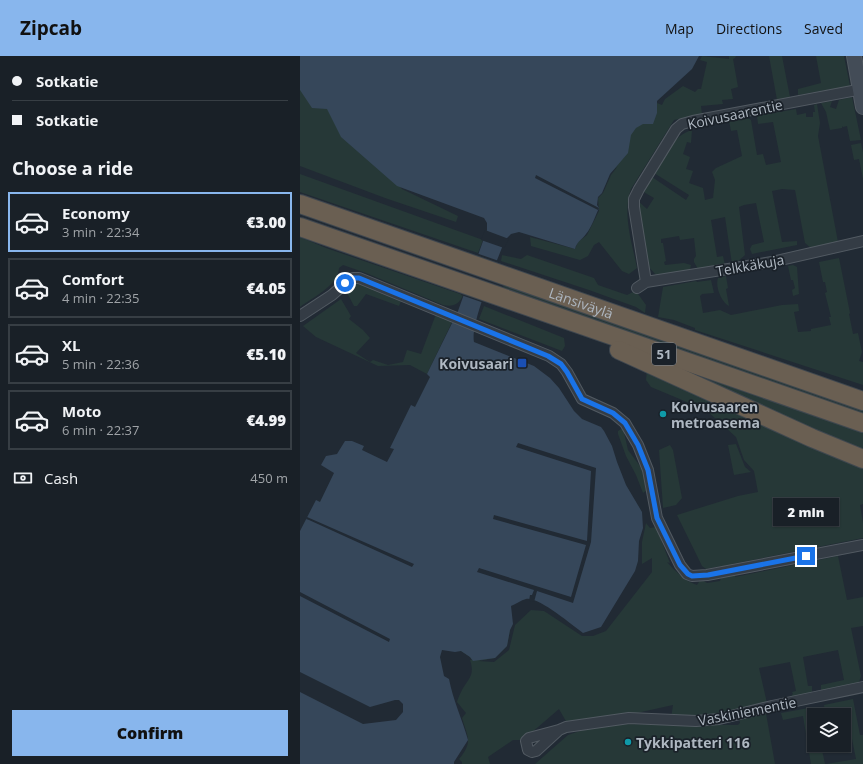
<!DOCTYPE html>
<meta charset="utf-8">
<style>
body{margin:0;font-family:"Open Sans",sans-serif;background:#22282f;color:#f1f3f6;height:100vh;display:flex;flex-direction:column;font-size:15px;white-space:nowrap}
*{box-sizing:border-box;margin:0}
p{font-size:13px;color:#9fa3a7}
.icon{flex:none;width:22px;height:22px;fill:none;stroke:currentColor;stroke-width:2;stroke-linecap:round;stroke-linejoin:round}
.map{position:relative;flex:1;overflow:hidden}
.panel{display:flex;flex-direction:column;background:#192027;width:300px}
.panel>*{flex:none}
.guide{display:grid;align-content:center;height:88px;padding:0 12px;background:#192027}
.fabs{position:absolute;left:507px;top:652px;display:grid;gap:8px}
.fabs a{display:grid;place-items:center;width:44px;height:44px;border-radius:0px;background:#192027;box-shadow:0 1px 3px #0004,0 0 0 1px #373e44;font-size:20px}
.end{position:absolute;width:18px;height:18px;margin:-9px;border:5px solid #1a73e8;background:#fff;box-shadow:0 0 0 2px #fff}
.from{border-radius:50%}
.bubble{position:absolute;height:28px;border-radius:0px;background:#192027;box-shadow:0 1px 3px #0004,0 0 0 1px #373e44;font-size:13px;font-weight:800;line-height:28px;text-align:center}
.guide b{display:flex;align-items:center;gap:14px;height:38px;font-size:15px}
.guide b+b{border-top:1px solid #373e44}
.guide i{width:10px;height:10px;background:#f1f3f6}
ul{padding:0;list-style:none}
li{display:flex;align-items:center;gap:12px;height:60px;margin:0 8px 6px;padding:0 4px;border:2px solid #373e44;border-radius:0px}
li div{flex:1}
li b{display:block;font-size:15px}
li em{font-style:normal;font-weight:800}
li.on{border-color:#88b6ed}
li>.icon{width:36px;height:36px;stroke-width:1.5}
h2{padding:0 12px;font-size:18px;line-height:48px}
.pay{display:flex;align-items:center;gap:10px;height:44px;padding:0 12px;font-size:15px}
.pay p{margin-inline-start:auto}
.cta{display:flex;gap:8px;margin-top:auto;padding:8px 12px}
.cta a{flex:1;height:46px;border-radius:0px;background:#88b6ed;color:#111;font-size:16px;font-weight:800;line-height:46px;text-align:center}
header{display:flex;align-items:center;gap:24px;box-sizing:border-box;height:56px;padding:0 20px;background:#88b6ed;color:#111}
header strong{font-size:19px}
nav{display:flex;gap:22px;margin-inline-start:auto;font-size:14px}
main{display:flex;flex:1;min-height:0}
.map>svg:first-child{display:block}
.green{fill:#263837}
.water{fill:#36475a}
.pier{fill:#212a34}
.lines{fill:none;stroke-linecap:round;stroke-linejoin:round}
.street-casing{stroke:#525a62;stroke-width:12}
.secondary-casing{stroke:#525a62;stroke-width:16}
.highway-casing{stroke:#3f474f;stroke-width:20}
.street{stroke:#343c45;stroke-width:10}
.secondary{stroke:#434c57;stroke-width:14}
.highway{stroke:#6a5f52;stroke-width:18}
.route{stroke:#1a73e8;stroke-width:5}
.transit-dot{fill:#1a4fb4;stroke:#1a2129;stroke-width:1.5}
.culture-dot{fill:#0f9aa8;stroke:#1a2129;stroke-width:1.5}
.labels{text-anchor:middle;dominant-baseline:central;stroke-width:3.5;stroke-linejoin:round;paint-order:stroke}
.shield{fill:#1a2129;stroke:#828a93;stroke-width:1}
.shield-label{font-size:13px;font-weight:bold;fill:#aeb7c1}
.street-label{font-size:14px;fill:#aeb7c1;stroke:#1a2129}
.poi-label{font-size:14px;font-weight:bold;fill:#aeb7c1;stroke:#1a2129;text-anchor:start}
</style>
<header>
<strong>Zipcab</strong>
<nav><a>Map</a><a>Directions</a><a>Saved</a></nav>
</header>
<main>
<section class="panel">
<div class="guide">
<b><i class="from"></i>Sotkatie</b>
<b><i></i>Sotkatie</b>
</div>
<h2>Choose a ride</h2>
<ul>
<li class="on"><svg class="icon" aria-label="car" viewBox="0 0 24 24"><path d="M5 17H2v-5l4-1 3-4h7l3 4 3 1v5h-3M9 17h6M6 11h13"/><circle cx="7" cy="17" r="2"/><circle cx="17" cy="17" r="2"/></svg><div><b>Economy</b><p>3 min · 22:34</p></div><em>€3.00</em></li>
<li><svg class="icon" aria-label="car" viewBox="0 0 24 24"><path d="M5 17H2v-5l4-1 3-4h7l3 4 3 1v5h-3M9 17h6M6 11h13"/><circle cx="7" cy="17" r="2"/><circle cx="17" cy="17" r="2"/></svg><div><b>Comfort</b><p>4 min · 22:35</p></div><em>€4.05</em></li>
<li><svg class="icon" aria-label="car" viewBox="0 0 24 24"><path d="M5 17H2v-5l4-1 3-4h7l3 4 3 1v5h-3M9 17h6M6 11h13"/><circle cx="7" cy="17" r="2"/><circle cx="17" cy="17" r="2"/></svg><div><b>XL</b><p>5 min · 22:36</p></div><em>€5.10</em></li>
<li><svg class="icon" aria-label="car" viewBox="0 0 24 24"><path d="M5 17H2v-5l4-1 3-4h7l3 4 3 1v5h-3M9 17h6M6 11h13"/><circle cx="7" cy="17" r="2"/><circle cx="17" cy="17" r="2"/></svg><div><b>Moto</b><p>6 min · 22:37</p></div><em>€4.99</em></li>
</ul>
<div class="pay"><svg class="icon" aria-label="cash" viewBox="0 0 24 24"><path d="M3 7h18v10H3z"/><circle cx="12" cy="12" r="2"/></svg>Cash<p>450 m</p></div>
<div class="cta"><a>Confirm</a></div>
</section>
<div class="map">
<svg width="563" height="708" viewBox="0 0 563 708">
<rect width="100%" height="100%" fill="#212a34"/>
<path class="green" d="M 402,0 L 429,3 L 429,0 L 436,0 L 435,2 L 433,3 L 438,31 L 431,33 L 433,43 L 422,44 L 423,48 L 401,50 L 402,58 L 374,64 L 331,133 C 322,158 332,186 337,212 L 329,218 L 322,215 L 299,186 L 294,189 L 288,200 L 280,204 L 231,190 L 230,181 L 275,193 L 278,186 L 287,179 L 299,155 L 298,142 L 303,137 L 311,119 L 318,110 L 310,117 L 305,130 L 308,87 L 370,34 L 357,45 L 357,47 L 362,49 L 365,43 L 383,30 L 395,36 L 398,33 L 401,33 L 407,6 L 400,4 Z
M 469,0 L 482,0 L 490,41 L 477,44 Z
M 516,0 L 544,0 L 550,30 L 498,39 L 498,33 L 521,27 Z
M 0,17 L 102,133 L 158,160 L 156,166 L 85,142 L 0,110 Z
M 552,41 L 561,84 L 550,85 L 547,70 L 543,71 L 542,70 L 542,72 L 530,74 L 526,56 L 521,47 L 532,45 L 530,51 L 536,53 L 539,44 Z
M 517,48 L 520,67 L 518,80 L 538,186 L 511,192 L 505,187 L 495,134 L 482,133 L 472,135 L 482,186 L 497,185 L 497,189 L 452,198 L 450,193 L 452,189 L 464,186 L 456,147 L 444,149 L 439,151 L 445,199 L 436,207 L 432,208 L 425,161 L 411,164 L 417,201 L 423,200 L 425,209 L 398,213 L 394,206 L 394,203 L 396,200 L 394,182 L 380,184 L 379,180 L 361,183 L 361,187 L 363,187 L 366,205 L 364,206 L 365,209 L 384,207 L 391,209 L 390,214 L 356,219 L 347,209 L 338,145 L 347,153 L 354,142 L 342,135 L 352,121 L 386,144 L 389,139 L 354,117 C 364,101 373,79 392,74 L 391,87 L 387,86 L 383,98 L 390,101 L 386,113 L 393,115 L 389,127 L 403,132 L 405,144 L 413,142 L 415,124 L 412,116 L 416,112 L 442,100 L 437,74 L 431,75 L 429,65 L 448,62 L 451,64 L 457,99 L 463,98 L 466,109 L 481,106 L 473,66 L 458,68 L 457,60 L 496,53 L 497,59 L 506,57 L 506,61 L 513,61 L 513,56 L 515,56 L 514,49 Z
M 561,87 L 563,96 L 563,123 L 559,103 L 554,104 L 551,89 Z
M 0,118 L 183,184 L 178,197 L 0,136 Z
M 0,181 L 26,192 L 163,239 C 159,249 153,251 143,249 L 66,217 L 43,209 L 39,212 C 38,230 13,241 0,251 Z
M 202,199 L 221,203 L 227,199 L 294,222 L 298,229 L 327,239 L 333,236 L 338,238 L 346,249 L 345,257 L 336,251 L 289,234 L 201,205 Z
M 539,202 L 550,257 L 549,258 L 553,278 L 558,277 L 562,296 L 559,305 L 563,306 L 563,329 L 395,274 L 395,272 L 374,264 L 358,261 L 363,231 L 396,225 L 397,226 L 411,224 L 414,237 L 402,238 L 400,240 L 403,257 L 420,254 L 431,259 L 482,249 L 498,248 L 499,255 L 494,256 L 498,276 L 511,275 L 511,273 L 531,269 L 529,261 L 531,261 L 525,237 L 527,236 L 525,226 L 523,226 L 519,206 Z
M 493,209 L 497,211 L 499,238 L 493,240 L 492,234 L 495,232 L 493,224 L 491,224 L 488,210 Z
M 426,220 L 428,232 L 426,233 L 429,250 C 421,246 415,230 418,222 Z
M 51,228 L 61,228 L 101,245 L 99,250 L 66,238 L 57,250 L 54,250 L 46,235 L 46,233 Z
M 205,228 L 563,354 L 563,358 L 211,234 L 203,231 Z
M 41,243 L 51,260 L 49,263 L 63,274 L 70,282 L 56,297 L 70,306 L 73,304 L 88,309 L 103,306 L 107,294 L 121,298 L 136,258 L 152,266 L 127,318 L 110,309 L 78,310 L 16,281 L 3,270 Z
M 184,250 L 264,282 L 265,290 L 262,295 L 179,263 Z
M 379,313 L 563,377 L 563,396 Z
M 347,314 L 563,411 L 563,448 L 560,449 L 563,467 L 563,482 L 432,508 L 435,513 L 435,521 L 538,500 L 547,544 L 563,541 L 563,570 L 551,572 L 561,620 L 558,629 L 521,637 L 521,629 L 544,624 L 538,594 L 503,601 L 508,630 L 512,630 L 512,638 L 488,643 L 493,638 L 492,636 L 496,635 L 490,606 L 459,612 L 467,647 L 442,652 L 431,663 L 371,663 L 373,649 L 323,660 L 267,667 L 259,653 L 223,684 L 213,684 L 188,701 L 190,708 L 162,708 L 162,706 L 159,703 C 173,686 168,682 162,662 L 166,657 L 157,646 C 158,642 160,638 162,634 C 169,622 175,619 170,604 L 172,604 L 170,601 L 161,595 L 210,574 L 207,590 L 195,602 L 178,605 L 194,606 L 209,594 L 215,569 L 231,554 L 244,555 L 282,580 L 293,580 L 306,575 L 352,516 L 352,502 L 342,508 L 342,486 L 346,467 L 350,472 L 356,471 L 370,507 L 367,506 C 376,516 385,525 397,529 L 401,523 L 407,527 L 420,525 L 423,515 L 422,510 L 406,513 L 402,510 L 377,459 L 438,440 L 458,436 L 454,415 L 444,404 L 436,381 L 406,354 L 351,331 L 346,324 Z
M 323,372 L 328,394 L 343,414 L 346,435 L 343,437 L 336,419 L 326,400 L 318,378 L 318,375 Z
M 436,388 L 445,411 L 451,416 L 434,419 L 428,389 Z
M 370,389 L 373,394 L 382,442 L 376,449 L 363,452 L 359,394 Z
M 553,643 L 560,679 L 563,679 L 563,708 L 526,708 L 556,703 L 546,653 L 525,657 L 524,649 Z
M 514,651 L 515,659 L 514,659 L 514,689 L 521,689 L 525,708 L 511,708 L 503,660 L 483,664 L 481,657 Z
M 465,652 L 475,708 L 235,708 L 268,679 L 301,668 L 438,669 L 440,667 L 438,657 Z"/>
<path class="water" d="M 0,0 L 399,0 L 392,13 L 357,45 L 357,57 L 353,68 L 343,68 L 336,72 L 331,79 L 328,97 L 310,118 L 302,137 L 298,141 L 297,149 L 299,152 C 295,160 292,171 286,178 C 282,184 277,185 275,193 L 219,176 L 211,178 L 205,184 C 197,205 170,268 174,286 L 234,310 L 250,322 L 259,332 L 274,355 L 282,363 L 301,371 L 304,375 L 312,390 L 317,406 L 326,429 L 342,456 L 343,472 L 339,485 L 338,505 L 335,515 L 301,571 L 283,577 C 272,569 238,540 226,543 C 221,544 216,548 211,550 L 213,568 L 210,574 L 207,590 L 195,602 L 173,605 L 170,601 L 161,595 L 155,596 L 142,594 L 140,601 L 144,620 L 149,623 C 153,644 162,663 168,684 L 154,706 L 154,708 L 0,708 L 0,636 L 63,668 L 96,664 L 103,656 L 103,648 L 99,644 L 95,644 L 70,651 L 0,616 L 0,475 L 16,444 L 20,446 L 34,417 L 21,409 L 26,400 L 37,398 L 45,385 L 52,385 L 64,390 L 62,394 L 87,406 L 94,393 L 90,392 L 111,349 L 115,351 L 130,321 L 127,318 L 158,255 L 187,174 L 187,167 L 184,162 L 97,130 L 41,81 L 27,53 L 12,52 L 0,34 Z"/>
<path class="pier" d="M 236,119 L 299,152 L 298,154 L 235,122 Z
M 185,174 L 209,183 L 204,192 L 181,184 Z
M 176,197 L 199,205 L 184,247 L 161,239 Z
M 218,387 L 296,412 L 291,486 L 273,547 L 237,535 L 234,546 L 229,545 L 230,539 L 232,539 L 234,534 L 177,516 L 179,512 L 271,541 L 286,489 L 193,463 L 194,459 L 287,485 L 291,415 L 216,391 Z
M 7,461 L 114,508 L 112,511 L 9,464 L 6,463 Z
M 0,536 L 90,583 L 89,586 L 0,540 Z"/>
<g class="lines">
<g class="street-casing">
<path id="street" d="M 346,226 L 334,151 L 334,143 L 339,133 L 376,73 L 382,68 L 393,65 L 563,33
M 337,232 L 346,226 L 472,206 L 563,185
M 0,260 L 32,239 L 49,224 L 53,222 L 59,222 L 249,300 L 261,308 L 267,316 L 282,343 L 313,357 L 325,367 L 338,389 L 348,414 L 357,462 L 380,509 L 387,518 L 392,520 L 407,519 L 563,489
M 259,674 L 236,695 L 232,696 L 228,694 L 226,685 L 229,682 L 259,674 L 266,671 L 329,662 L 396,665 L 419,663 L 472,650 L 563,631"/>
</g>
<g class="secondary-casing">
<path id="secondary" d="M 554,0 L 563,51"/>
</g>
<g class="highway-casing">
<g id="highway">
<path id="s1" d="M 0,148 L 563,345"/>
<path d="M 0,171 L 563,367"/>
<path d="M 319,294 L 512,382 L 563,403"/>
</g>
</g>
<use href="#street" class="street"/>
<use href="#secondary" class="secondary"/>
<use href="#highway" class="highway"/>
</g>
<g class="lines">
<path class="route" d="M 45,227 L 52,222 L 59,222 L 248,300 L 261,308 L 267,316 L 282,343 L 313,357 L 325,367 L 338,389 L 348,414 L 357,462 L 380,509 L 388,518 L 392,520 L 408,519 L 506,500"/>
</g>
<rect class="transit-dot" x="217" y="302" width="10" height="10" rx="2"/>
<g class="culture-dot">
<circle cx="363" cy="358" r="4"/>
<circle cx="328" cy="686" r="4"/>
</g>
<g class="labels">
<rect class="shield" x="352" y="287" width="24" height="22" rx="3"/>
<g class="shield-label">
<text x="364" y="298">51</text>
</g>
<g class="street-label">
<text transform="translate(435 58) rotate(-12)">Koivusaarentie</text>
<text transform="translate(450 209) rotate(-10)">Telkkäkuja</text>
<text stroke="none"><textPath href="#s1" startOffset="298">Länsiväylä</textPath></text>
<text transform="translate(447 655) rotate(-11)">Vaskiniementie</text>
</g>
<g class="poi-label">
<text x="213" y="307" text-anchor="end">Koivusaari</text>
<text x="371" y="350">Koivusaaren<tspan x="371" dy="16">metroasema</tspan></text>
<text x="336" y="686">Tykkipatteri 116</text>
</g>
</g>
</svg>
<div class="fabs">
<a><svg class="icon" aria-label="layers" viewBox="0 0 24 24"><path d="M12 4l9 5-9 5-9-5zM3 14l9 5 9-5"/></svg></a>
</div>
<i class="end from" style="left:45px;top:227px"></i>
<i class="end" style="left:506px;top:500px"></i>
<div class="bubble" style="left:473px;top:442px;width:66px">2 min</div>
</div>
</main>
